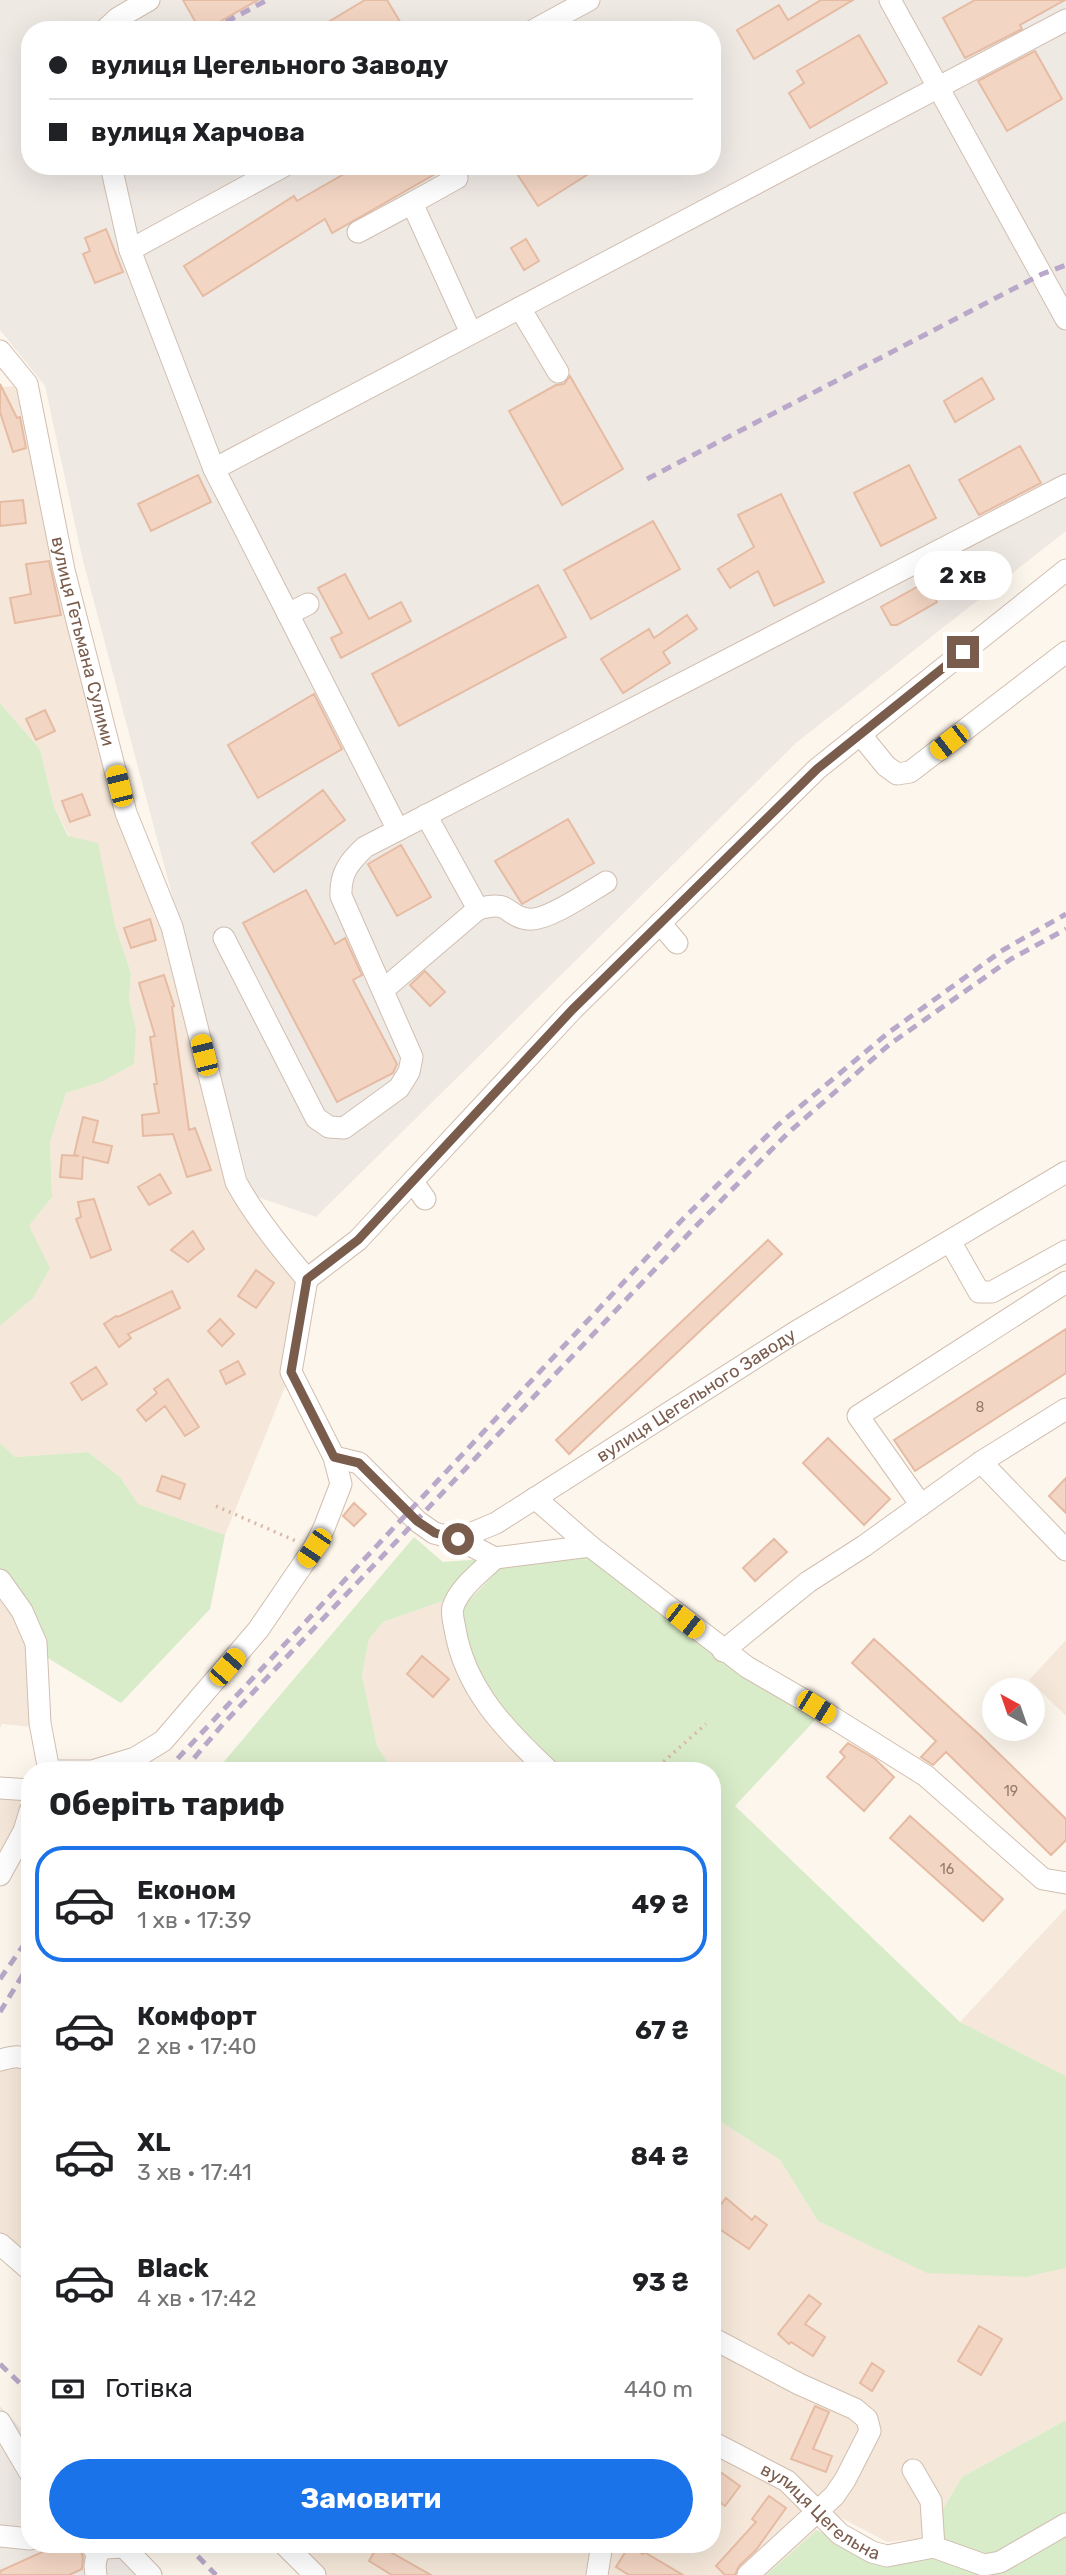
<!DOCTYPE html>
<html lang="uk">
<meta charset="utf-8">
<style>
body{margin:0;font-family:Rubik,sans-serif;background:#f6f6f6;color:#202124;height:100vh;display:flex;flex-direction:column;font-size:26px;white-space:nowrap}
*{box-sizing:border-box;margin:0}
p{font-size:23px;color:#757577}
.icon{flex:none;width:38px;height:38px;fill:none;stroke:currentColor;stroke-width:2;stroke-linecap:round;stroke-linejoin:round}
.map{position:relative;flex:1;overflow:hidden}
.side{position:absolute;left:21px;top:1762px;width:700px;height:791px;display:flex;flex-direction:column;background:#fff;border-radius:28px;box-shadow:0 7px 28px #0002}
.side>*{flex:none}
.top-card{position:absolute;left:21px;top:21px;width:700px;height:154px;border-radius:28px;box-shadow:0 7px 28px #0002;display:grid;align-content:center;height:154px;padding:0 28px;background:#fff}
.needle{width:46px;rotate:320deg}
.fabs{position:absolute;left:982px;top:1678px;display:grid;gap:14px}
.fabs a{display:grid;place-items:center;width:63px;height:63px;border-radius:50%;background:#fff;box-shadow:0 7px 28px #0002;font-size:35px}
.end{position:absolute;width:32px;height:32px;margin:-16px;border:9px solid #7a5c4d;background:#fff;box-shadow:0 0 0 4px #fff}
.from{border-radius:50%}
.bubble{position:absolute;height:49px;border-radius:24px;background:#fff;box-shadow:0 7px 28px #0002;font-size:23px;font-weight:700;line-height:49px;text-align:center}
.car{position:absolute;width:21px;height:42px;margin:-21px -10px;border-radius:9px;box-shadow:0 0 5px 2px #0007;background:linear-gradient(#f5c518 24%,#345 0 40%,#f5c518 0 76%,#345 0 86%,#f5c518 0)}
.top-card b{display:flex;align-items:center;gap:24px;height:66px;font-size:26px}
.top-card b+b{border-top:2px solid #e0e0e0}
.top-card i{width:18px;height:18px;background:#202124}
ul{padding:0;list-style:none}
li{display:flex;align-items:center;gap:21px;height:116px;margin:0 14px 10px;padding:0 14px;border:4px solid transparent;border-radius:28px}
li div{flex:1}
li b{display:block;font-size:26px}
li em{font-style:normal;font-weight:700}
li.on{border-color:#1a73e8}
li>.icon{width:63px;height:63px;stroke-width:1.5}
h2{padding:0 28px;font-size:32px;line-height:84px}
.pay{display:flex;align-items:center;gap:18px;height:77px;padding:0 28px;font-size:26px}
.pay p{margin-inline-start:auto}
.cta{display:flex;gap:14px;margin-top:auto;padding:14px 28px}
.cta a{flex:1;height:80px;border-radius:42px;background:#1a73e8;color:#fff;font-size:28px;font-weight:700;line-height:80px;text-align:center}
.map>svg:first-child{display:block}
.residential{fill:#f5e8da}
.industrial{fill:#efe9e4;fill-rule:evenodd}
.green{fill:#d8ecc9}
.building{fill:#f3d5c3;stroke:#e6bba3;stroke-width:2}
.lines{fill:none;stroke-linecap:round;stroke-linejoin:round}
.minor-casing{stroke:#d1beb0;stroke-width:23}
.path{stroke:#d9b8a5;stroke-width:3.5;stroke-dasharray:2 5;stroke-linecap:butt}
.minor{stroke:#fff;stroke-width:21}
.rail{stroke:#b9a8c9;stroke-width:5;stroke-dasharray:10 7;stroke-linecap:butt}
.route{stroke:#7a5c4d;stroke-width:9}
.labels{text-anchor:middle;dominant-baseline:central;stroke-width:5;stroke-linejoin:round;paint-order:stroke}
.number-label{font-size:14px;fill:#987a6a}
.street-label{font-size:18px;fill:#7a5c4d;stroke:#fffaf3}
</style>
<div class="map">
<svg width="1066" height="2575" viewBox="0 0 1066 2575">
<rect width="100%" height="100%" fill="#fdf6ec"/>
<path class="residential" d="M 18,386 L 118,814 L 163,933 L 229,1186 L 296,1283 L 291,1372 L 225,1535 L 138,1504 L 120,1477 L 88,1452 L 15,1457 L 0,1443 L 0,1326 L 33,1298 L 29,1226 L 52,1197 L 50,1142 L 66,1093 L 101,1082 L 136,1030 L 129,1000 L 131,973 L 115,925 L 54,807 L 40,749 L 0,703 L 0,387 Z
M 0,1593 L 18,1616 L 29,1646 L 32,1727 L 2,1724 L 0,1728 Z
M 443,1601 L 451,1646 L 542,1771 L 393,1771 L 377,1746 L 362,1675 L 369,1639 L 383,1622 Z
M 1066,1640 L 1066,1716 L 1029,1680 Z
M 0,1794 L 22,1795 L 17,1828 L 0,1861 Z
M 1066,1908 L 1066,2076 L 960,2022 Z
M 0,2066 L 30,2066 L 30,2262 L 0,2235 Z
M 712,2119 L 718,2120 L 780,2160 L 818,2221 L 927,2272 L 1026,2277 L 1066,2268 L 1066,2420 L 962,2477 L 926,2538 L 887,2542 L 830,2512 L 712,2432 Z
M 712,2453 L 789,2494 L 817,2530 L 766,2575 L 326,2575 L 297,2545 L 712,2544 Z"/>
<path class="industrial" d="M 0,0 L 1066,0 L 1066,531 L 796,743 L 316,1217 L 252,1195 L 82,557 L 45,386 L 0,330 ZM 30,30 L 712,30 L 712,166 L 30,166 Z
M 0,2406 L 30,2438 L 30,2544 L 128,2545 L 156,2575 L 0,2575 Z"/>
<path class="green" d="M 0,703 L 40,749 L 54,807 L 68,836 L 98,843 L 115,925 L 131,973 L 129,1000 L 136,1029 L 134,1064 L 101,1082 L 66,1093 L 50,1142 L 52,1197 L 29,1226 L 50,1268 L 33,1298 L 0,1326 Z
M 0,1443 L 15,1457 L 88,1452 L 120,1477 L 138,1504 L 225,1535 L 210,1609 L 121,1703 L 43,1655 L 0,1573 Z
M 414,1537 L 443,1562 L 483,1559 L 443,1601 L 383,1622 L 369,1639 L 362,1675 L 377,1746 L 393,1771 L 216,1771 Z
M 589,1556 L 816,1719 L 735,1806 L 960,2022 L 1066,2076 L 1066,2268 L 1026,2277 L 927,2273 L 818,2221 L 780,2160 L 718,2120 L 712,2119 L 712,1771 L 557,1771 L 482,1685 L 459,1611 L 506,1562 Z
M 1066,2420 L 1066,2575 L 766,2575 L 817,2530 L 879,2562 L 925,2561 L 926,2538 L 962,2477 Z"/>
<path class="building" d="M 183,0 L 258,0 L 205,30 L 200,30 Z
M 365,0 L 387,0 L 405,30 L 315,30 Z
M 821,0 L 853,0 L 754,59 L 737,30 L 779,5 L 788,20 Z
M 975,0 L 1065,0 L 1020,25 L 1022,29 L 965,58 L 943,18 Z
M 859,35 L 887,83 L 810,128 L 789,93 L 804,83 L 797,71 Z
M 1035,51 L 1062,99 L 1007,131 L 978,81 Z
M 358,166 L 449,166 L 332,233 L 325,219 L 203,296 L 184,266 L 294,196 L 297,201 Z
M 512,166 L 601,166 L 538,206 Z
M 106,229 L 123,272 L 95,283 L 83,254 L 90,251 L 85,238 Z
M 526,239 L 539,261 L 524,270 L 511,248 Z
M 570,376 L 623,469 L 562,505 L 509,411 L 556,385 L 564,384 Z
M 982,378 L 994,399 L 955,422 L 944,401 Z
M 0,384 L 17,418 L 20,417 L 26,448 L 13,452 L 0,412 Z
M 1020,446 L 1041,483 L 979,515 L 959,480 Z
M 909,465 L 936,518 L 881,546 L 854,493 Z
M 198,475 L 211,502 L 151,531 L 138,504 Z
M 781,494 L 824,582 L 774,606 L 758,571 L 730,588 L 718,569 L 754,547 L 738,515 Z
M 23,500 L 26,523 L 0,526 L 0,502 Z
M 653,521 L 680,569 L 591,619 L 564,570 Z
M 49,561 L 61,615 L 15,623 L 10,598 L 31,594 L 26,564 Z
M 345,574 L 369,619 L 401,602 L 411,621 L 341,658 L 331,638 L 342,633 L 318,588 Z
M 926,582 L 937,602 L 897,625 L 891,625 L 881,607 Z
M 538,585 L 566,637 L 399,726 L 372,674 Z
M 687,615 L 697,629 L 663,652 L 670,663 L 623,693 L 601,659 L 649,629 L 654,638 Z
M 314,694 L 342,749 L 258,798 L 228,745 Z
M 45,710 L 55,731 L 36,740 L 26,719 Z
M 323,790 L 345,820 L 274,872 L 252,843 Z
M 82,794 L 90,815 L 70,822 L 62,801 Z
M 568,819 L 594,863 L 522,904 L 495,861 Z
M 401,845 L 431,897 L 397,916 L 368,864 Z
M 306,890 L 335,944 L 345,938 L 362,975 L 353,980 L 397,1064 L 393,1073 L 337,1102 L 243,923 Z
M 150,919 L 156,940 L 131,948 L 124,928 Z
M 425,971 L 445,992 L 430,1006 L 410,985 Z
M 164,975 L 174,1006 L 172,1007 L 189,1130 L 195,1128 L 211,1170 L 187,1177 L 173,1134 L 143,1136 L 142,1115 L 159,1113 L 154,1084 L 157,1084 L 150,1037 L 155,1036 L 139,983 Z
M 83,1117 L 98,1121 L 93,1142 L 112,1146 L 108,1163 L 83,1157 L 82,1179 L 60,1177 L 62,1155 L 79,1156 L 74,1155 Z
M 160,1174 L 171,1193 L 149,1205 L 138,1187 Z
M 94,1199 L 111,1250 L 91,1258 L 76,1219 L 81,1217 L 78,1202 Z
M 193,1231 L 204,1249 L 188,1262 L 171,1250 Z
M 768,1240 L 782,1254 L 569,1454 L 556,1440 Z
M 256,1270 L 274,1283 L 256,1308 L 238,1296 Z
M 172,1291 L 180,1308 L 128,1334 L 131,1338 L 119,1347 L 104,1324 L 116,1316 L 118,1317 Z
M 220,1319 L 234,1334 L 222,1346 L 208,1331 Z
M 1066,1329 L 1066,1373 L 915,1471 L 894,1440 Z
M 238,1361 L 245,1374 L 226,1384 L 220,1371 Z
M 96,1367 L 107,1384 L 82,1400 L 71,1383 Z
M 168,1379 L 199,1427 L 185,1436 L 165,1406 L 146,1421 L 137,1410 L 157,1393 L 154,1389 Z
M 828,1438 L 890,1499 L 864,1525 L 803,1463 Z
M 162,1476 L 185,1484 L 180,1499 L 157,1491 Z
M 1066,1478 L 1066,1513 L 1049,1496 Z
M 354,1503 L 366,1514 L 354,1526 L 343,1516 Z
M 774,1539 L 787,1552 L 755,1581 L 743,1568 Z
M 874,1639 L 982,1737 L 1066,1819 L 1066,1840 L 1051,1855 L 946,1752 L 933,1765 L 921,1757 L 936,1741 L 852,1663 Z
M 422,1656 L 449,1679 L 433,1697 L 407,1674 Z
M 848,1743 L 875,1759 L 894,1777 L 864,1811 L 827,1777 L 845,1757 L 840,1752 Z
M 910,1816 L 1003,1899 L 983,1921 L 890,1838 Z
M 726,2198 L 752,2220 L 755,2216 L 767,2225 L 749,2249 L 712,2224 L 712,2215 Z
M 809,2295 L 821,2304 L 805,2324 L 825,2337 L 813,2356 L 791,2342 L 789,2344 L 778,2334 Z
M 979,2326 L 1002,2339 L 981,2375 L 958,2361 Z
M 872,2363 L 884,2371 L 872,2391 L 860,2383 Z
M 815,2406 L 829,2412 L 813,2449 L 832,2456 L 826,2472 L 791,2459 Z
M 712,2466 L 740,2486 L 725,2506 L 712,2497 Z
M 769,2496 L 786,2508 L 756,2550 L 739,2566 L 735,2575 L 725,2575 L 716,2566 L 756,2522 L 752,2519 Z
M 60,2544 L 78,2544 L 83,2557 L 82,2569 L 69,2575 L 0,2575 L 0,2571 Z
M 378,2545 L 431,2575 L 392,2575 L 369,2561 Z
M 629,2546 L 643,2554 L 644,2552 L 683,2575 L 629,2575 L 616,2567 Z"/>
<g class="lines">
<g class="minor-casing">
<g id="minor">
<path d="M 890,0 L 1066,319"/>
<path d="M 105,30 L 118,18 L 149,0"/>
<path d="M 534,30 L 589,0"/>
<path d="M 111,166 L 130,250"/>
<path d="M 457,178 L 412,203 L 471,333"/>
<path d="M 358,232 L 412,203"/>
<path d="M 520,308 L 558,372"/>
<path id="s1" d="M 0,351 L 27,384 L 64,570 L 126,813 L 172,927 L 236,1182 C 255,1217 281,1249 307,1279"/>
<path d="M 214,469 L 130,250 L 284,166"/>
<path d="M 308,604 L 288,614 L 214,469 L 1066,20"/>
<path d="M 288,614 L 398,830"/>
<path d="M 860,734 L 886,766 L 897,774 L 910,772 L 1066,652"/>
<path d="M 426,815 L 478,909"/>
<path d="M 660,923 L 677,943"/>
<path d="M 224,938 L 316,1118 L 329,1127 L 344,1128 L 399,1088 L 409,1072 L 412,1057 L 341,896 C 340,873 349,862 365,847 L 1066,485"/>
<path d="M 383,990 L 478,909 C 513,899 505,917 528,919 C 546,922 589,892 606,882"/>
<path d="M 413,1182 L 425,1199"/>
<path d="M 950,1241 L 979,1292 L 992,1292 L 1066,1251"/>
<path d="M 307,1279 L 358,1240 L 572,1010 L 817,769 L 1066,570"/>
<path id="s2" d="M 334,1457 L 359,1463 L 417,1521 L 434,1533 L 458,1539 L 496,1523 L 794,1333 L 1066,1172"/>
<path d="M 981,1462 L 1066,1550"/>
<path d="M 535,1498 L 590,1546"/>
<path d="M 921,1505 L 858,1416 L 1066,1282"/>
<path d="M 458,1539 L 495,1558 C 481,1572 459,1588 453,1607 C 451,1614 454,1622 455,1629 C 465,1689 506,1731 549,1771"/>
<path d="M 495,1558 L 590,1546 L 747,1667 L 816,1707 L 926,1776 L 1043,1879 L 1066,1883"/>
<path d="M 0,1580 L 22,1611 L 36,1643 L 40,1723 L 49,1771 L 92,1771 L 135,1758 L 163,1741 L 258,1630 L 314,1548 L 324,1528 L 341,1484 L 334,1457 L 291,1372 L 307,1279"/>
<path d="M 723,1651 L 808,1582 L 864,1546 L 981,1462 L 1066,1409"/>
<path d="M 0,1788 L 30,1790"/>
<path d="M 0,1875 L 24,1831 L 30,1811"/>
<path d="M 0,2060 C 12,2057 19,2054 30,2061"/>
<path d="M 0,2244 L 30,2270"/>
<path d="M 712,2338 L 799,2384 L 855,2409 L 867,2419 L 870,2431 L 845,2480 L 834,2496 L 748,2575"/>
<path d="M 0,2422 L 30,2473"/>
<path id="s3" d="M 712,2442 L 787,2481 L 840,2534 L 872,2552 L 887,2556 L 934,2547"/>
<path d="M 913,2470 L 931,2501 L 934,2547"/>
<path d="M 0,2536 L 30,2539"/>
<path d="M 91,2544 L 97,2554 L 104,2548 L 124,2547 L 151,2575"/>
<path d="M 284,2544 L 315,2575"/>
<path d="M 934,2547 L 984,2565 L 1000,2562 L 1066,2524"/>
<path d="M 96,2575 L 95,2566 L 97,2554"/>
<path d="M 597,2575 L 602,2544"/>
</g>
</g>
<path class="path" d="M 216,1506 L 296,1541
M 653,1771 L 706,1724"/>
<use href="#minor" class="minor"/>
<path class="rail" d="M 211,30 L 267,0
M 647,479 L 1042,274 L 1066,265
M 166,1771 L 680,1222 L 778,1125 L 888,1033 L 1003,950 L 1066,914
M 183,1771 L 224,1723 L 695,1227 L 788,1133 L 890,1044 L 1011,959 L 1066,929
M 0,1979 L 30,1936
M 0,2012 L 30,1963
M 0,2364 L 30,2393
M 186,2544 L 216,2575"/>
</g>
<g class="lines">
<path class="route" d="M 458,1539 L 435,1533 L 417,1521 L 359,1463 L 334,1457 L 291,1372 L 307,1279 L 358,1240 L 572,1010 L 817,769 L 963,652"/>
</g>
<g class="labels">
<g class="number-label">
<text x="980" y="1407">8</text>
<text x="1011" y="1791">19</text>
<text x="947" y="1869">16</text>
</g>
<g class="street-label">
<text stroke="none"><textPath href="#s1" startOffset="306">вулиця Гетьмана Сулими</textPath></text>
<text stroke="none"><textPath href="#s2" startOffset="432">вулиця Цегельного Заводу</textPath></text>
<text stroke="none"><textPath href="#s3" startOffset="130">вулиця Цегельна</textPath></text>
</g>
</g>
</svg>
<div class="fabs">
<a><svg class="needle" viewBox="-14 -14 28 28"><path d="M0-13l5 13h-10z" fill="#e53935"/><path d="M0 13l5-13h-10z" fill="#757577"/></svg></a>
</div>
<i class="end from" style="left:458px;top:1539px"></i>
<i class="end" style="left:963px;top:652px"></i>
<div class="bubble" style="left:914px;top:551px;width:98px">2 хв</div>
<i class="car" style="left:949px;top:742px;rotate:232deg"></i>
<i class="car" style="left:119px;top:786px;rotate:346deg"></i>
<i class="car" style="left:204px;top:1055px;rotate:346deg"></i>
<i class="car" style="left:314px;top:1548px;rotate:214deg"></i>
<i class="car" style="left:685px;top:1621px;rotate:128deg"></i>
<i class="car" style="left:227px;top:1667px;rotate:41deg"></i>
<i class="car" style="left:816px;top:1707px;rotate:122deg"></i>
<div class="top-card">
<b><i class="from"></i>вулиця Цегельного Заводу</b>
<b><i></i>вулиця Харчова</b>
</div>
<section class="side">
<h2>Оберіть тариф</h2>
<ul>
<li class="on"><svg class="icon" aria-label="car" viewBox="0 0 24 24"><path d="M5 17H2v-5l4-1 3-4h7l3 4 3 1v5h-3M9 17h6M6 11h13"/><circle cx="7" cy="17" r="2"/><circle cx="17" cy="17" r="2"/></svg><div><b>Економ</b><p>1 хв · 17:39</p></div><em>49 ₴</em></li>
<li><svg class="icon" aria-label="car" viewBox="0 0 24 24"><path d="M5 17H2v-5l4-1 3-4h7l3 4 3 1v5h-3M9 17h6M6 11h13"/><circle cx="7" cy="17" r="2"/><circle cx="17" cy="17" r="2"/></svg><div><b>Комфорт</b><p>2 хв · 17:40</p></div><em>67 ₴</em></li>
<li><svg class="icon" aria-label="car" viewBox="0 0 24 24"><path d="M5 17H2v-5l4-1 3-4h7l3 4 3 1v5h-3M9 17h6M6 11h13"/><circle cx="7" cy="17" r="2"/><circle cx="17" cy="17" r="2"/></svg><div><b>XL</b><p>3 хв · 17:41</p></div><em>84 ₴</em></li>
<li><svg class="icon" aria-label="car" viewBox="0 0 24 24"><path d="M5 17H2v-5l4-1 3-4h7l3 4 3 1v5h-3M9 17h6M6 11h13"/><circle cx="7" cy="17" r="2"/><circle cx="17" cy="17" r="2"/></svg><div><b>Black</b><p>4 хв · 17:42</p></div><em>93 ₴</em></li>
</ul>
<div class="pay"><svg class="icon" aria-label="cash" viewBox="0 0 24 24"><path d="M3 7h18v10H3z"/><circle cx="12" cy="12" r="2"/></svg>Готівка<p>440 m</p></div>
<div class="cta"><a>Замовити</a></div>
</section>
</div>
